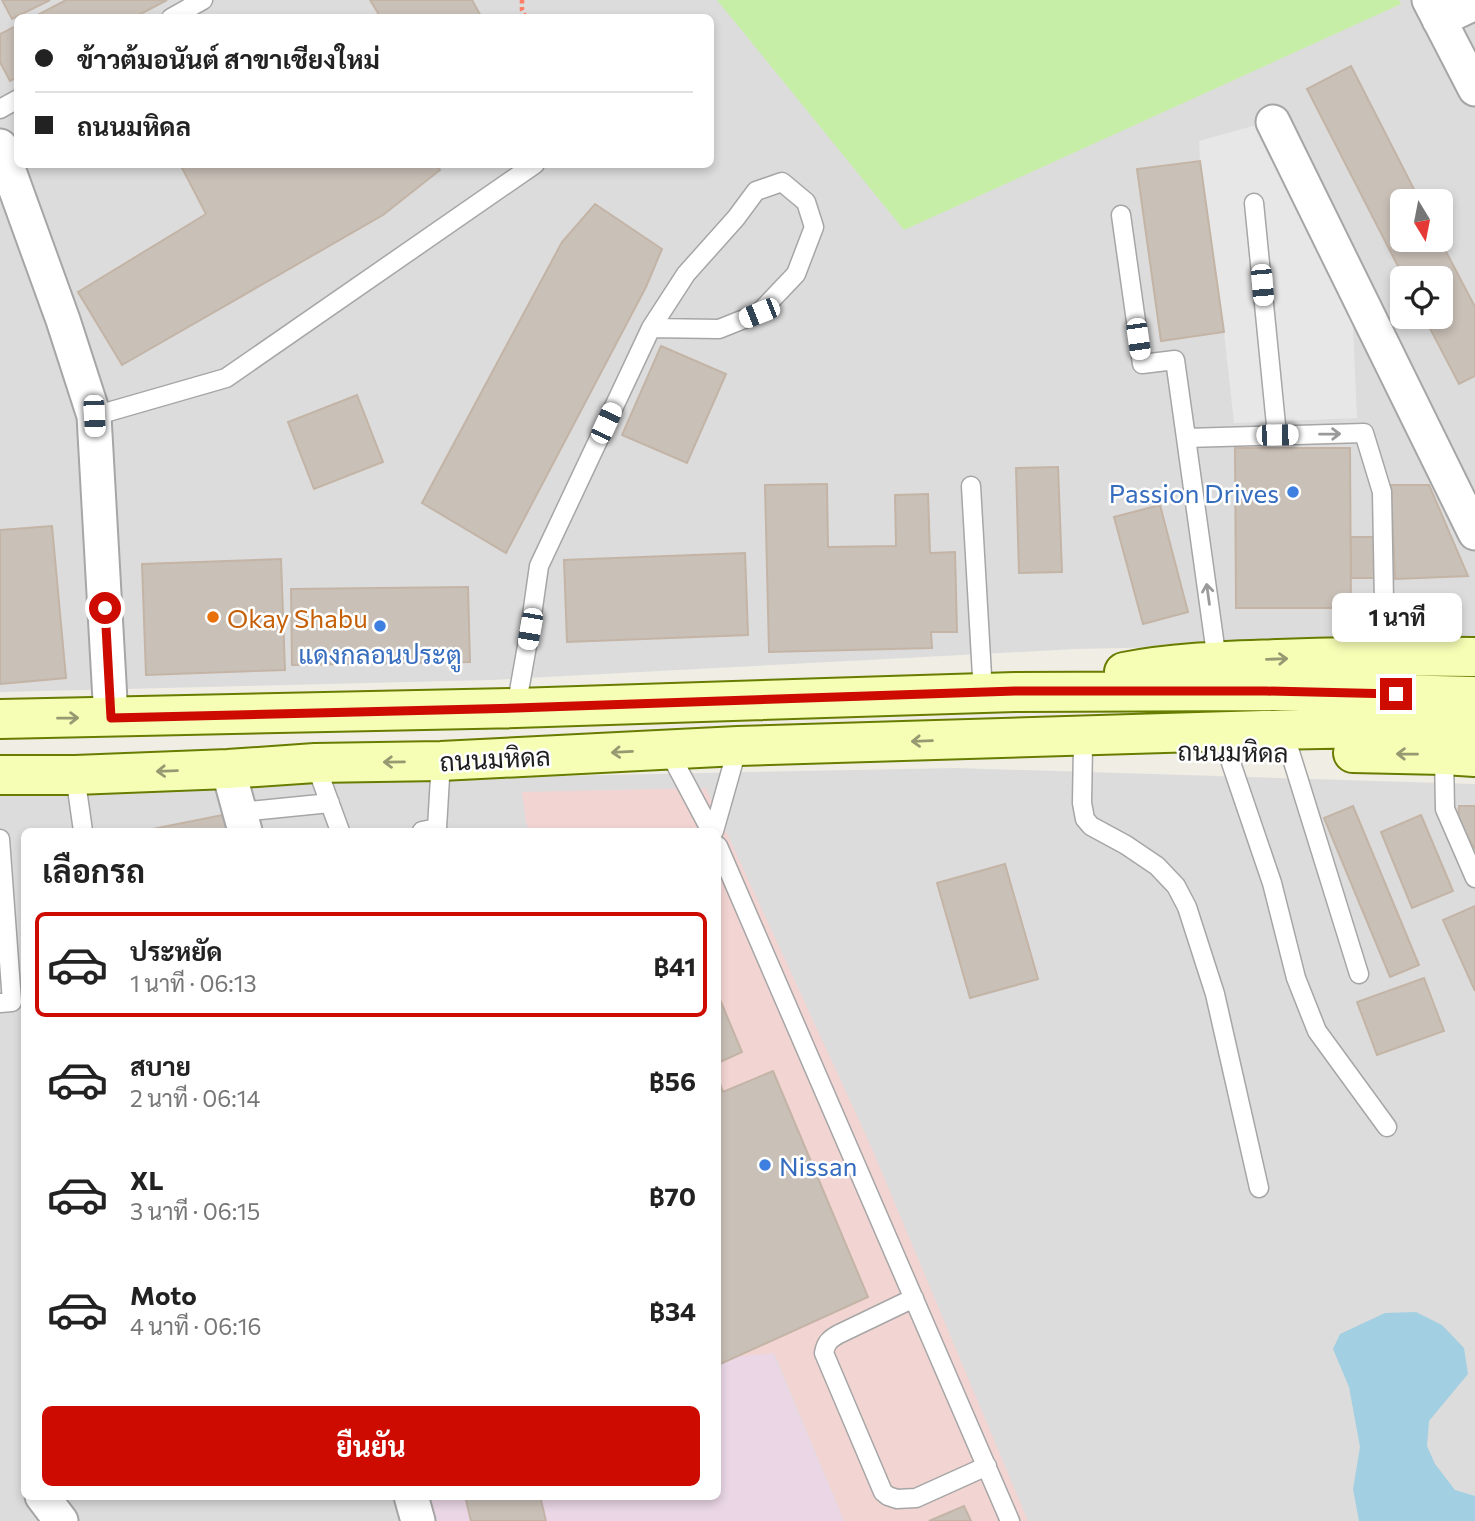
<!DOCTYPE html>
<html lang="th">
<meta charset="utf-8">
<style>
body{margin:0;font-family:Commissioner,Sarabun,sans-serif;background:#f2f2f2;color:#222;height:100vh;display:flex;flex-direction:column;font-size:26px;white-space:nowrap}
*{box-sizing:border-box;margin:0}
p{font-size:23px;color:#767676}
.icon{flex:none;width:38px;height:38px;fill:none;stroke:currentColor;stroke-width:2;stroke-linecap:round;stroke-linejoin:round}
.map{position:relative;flex:1;overflow:hidden}
.side{position:absolute;left:21px;top:828px;width:700px;height:672px;display:flex;flex-direction:column;background:#fff;border-radius:10px;box-shadow:0 4px 10px #0003}
.side>*{flex:none}
.banner{position:absolute;left:14px;top:14px;width:700px;height:154px;border-radius:10px;box-shadow:0 4px 10px #0003;display:grid;align-content:center;height:154px;padding:0 21px;background:#fff}
.needle{width:46px;rotate:170deg}
.controls{position:absolute;left:1390px;top:189px;display:grid;gap:14px}
.controls a{display:grid;place-items:center;width:63px;height:63px;border-radius:10px;background:#fff;box-shadow:0 4px 10px #0003;font-size:35px}
.end{position:absolute;width:32px;height:32px;margin:-16px;border:9px solid #ce0b00;background:#fff;box-shadow:0 0 0 4px #fff}
.from{border-radius:50%}
.bubble{position:absolute;height:49px;border-radius:10px;background:#fff;box-shadow:0 4px 10px #0003;font-size:23px;font-weight:700;line-height:49px;text-align:center}
.car{position:absolute;width:21px;height:42px;margin:-21px -10px;border-radius:9px;box-shadow:0 0 5px 2px #0007;background:linear-gradient(#fff 24%,#345 0 40%,#fff 0 76%,#345 0 86%,#fff 0)}
.banner b{display:flex;align-items:center;gap:24px;height:66px;font-size:26px}
.banner b+b{border-top:2px solid #e0e0e0}
.banner i{width:18px;height:18px;background:#222}
ul{padding:0;list-style:none}
li{display:flex;align-items:center;gap:21px;height:105px;margin:0 14px 10px;padding:0 7px;border:4px solid transparent;border-radius:10px}
li div{flex:1}
li b{display:block;font-size:26px}
li em{font-style:normal;font-weight:700}
li.current{border-color:#ce0b00}
li>.icon{width:63px;height:63px;stroke-width:1.5}
h2{padding:0 21px;font-size:32px;line-height:84px}
.action{display:flex;gap:14px;margin-top:auto;padding:14px 21px}
.action a{flex:1;height:80px;border-radius:10px;background:#ce0b00;color:#fff;font-size:28px;font-weight:700;line-height:80px;text-align:center}
.map>svg:first-child{display:block}
.residential{fill:#dddcdc;fill-rule:evenodd}
.commercial{fill:#f2d5d2}
.industrial{fill:#ead6e5}
.grass{fill:#c6eea7}
.parking{fill:#e7e7e7}
.water{fill:#a2cfe1}
.building{fill:#c9c0b7;stroke:#c3b4a6;stroke-width:2}
.lines{fill:none;stroke-linecap:round;stroke-linejoin:round}
.service-casing{stroke:#a6a6a6;stroke-width:21}
.minor-casing{stroke:#a6a6a6;stroke-width:37}
.secondary-casing{stroke:#687c00;stroke-width:42}
.path{stroke:#ff7f67;stroke-width:4.5;stroke-dasharray:3.5 3.5;stroke-linecap:butt}
.service{stroke:#fff;stroke-width:18}
.minor{stroke:#fff;stroke-width:33}
.secondary{stroke:#f6feb5;stroke-width:38}
.oneway{stroke:#9a9a9a}
.oneway2{stroke:#959a72}
.route{stroke:#ce0b00;stroke-width:9}
.shop-dot{fill:#3f7fe0;stroke:#fff;stroke-width:2.5}
.food-dot{fill:#e8710a;stroke:#fff;stroke-width:2.5}
.labels{text-anchor:middle;dominant-baseline:central;stroke-width:5;stroke-linejoin:round;paint-order:stroke}
.shop-label{font-size:26px;fill:#366cbe;stroke:#fff;text-anchor:end}
.food-label{font-size:26px;fill:#c56008;stroke:#fff;text-anchor:start}
.street-label{font-size:26px;fill:#1f1f1f;stroke:#fff}
</style>
<div class="map">
<svg width="1475" height="1521" viewBox="0 0 1475 1521">
<rect width="100%" height="100%" fill="#f0ede4"/>
<path class="residential" d="M 0,0 L 1475,0 L 1475,641 L 1075,649 L 491,680 L 0,692 ZM 18,18 L 710,18 L 710,164 L 18,164 ZM 1402,201 L 1440,201 L 1440,240 L 1402,240 ZM 1402,278 L 1440,278 L 1440,317 L 1402,317 Z
M 957,768 L 1475,784 L 1475,1521 L 0,1521 L 0,787 ZM 24,831 L 718,831 L 718,1496 L 24,1496 Z"/>
<path class="commercial" d="M 706,788 L 870,1144 L 1028,1521 L 844,1521 L 774,1353 L 718,1359 L 718,831 L 529,831 L 526,822 L 522,792 Z"/>
<path class="industrial" d="M 773,1353 L 844,1521 L 434,1521 L 427,1496 L 718,1496 L 718,1359 Z"/>
<path class="grass" d="M 717,0 L 1399,0 L 1401,4 L 904,230 Z"/>
<path class="parking" d="M 1256,125 L 1352,306 L 1357,418 L 1234,423 L 1224,332 L 1200,161 L 1199,141 Z"/>
<path class="water" d="M 1416,1312 L 1442,1325 L 1464,1348 L 1468,1374 L 1429,1421 L 1427,1446 L 1435,1464 L 1455,1490 L 1475,1496 L 1475,1521 L 1359,1521 L 1353,1489 L 1360,1447 L 1349,1387 L 1333,1349 L 1340,1334 L 1385,1313 Z"/>
<path class="building" d="M 2,0 L 50,0 L 12,19 Z
M 66,0 L 167,0 L 133,18 L 32,18 Z
M 370,0 L 472,0 L 482,18 L 381,18 Z
M 18,25 L 18,77 L 10,81 L 0,62 L 0,34 Z
M 1351,66 L 1420,201 L 1402,201 L 1402,240 L 1440,240 L 1475,307 L 1475,376 L 1459,384 L 1424,317 L 1440,317 L 1440,278 L 1404,278 L 1307,89 Z
M 1200,161 L 1224,332 L 1161,341 L 1137,169 Z
M 180,164 L 437,164 L 440,170 L 383,215 L 122,365 L 78,292 L 206,214 Z
M 595,204 L 662,249 L 646,287 L 506,553 L 422,503 L 562,242 Z
M 661,346 L 726,374 L 687,463 L 622,435 Z
M 357,395 L 383,462 L 314,489 L 288,422 Z
M 1235,448 L 1350,448 L 1351,608 L 1236,608 Z
M 1058,467 L 1062,572 L 1019,573 L 1016,468 Z
M 827,484 L 828,547 L 896,546 L 895,495 L 928,494 L 930,553 L 955,552 L 957,632 L 931,632 L 932,648 L 769,652 L 765,485 Z
M 1391,485 L 1429,485 L 1468,576 L 1395,579 Z
M 1160,505 L 1188,612 L 1143,624 L 1114,517 Z
M 52,526 L 66,678 L 0,684 L 0,530 Z
M 1351,537 L 1386,537 L 1386,578 L 1351,578 Z
M 745,553 L 748,635 L 567,642 L 564,560 Z
M 281,559 L 285,670 L 146,675 L 142,564 Z
M 468,587 L 470,662 L 292,665 L 291,589 Z
M 1353,806 L 1419,965 L 1390,977 L 1324,818 Z
M 1459,806 L 1475,806 L 1475,849 L 1458,821 Z
M 228,814 L 232,831 L 147,831 L 147,830 Z
M 1421,815 L 1453,891 L 1412,908 L 1381,832 Z
M 1005,864 L 1038,979 L 970,998 L 937,883 Z
M 1475,906 L 1475,991 L 1443,920 Z
M 1424,978 L 1444,1031 L 1377,1055 L 1357,1002 Z
M 718,995 L 742,1052 L 718,1063 Z
M 773,1071 L 868,1297 L 718,1365 L 718,1078 L 723,1092 Z
M 465,1496 L 540,1496 L 546,1521 L 471,1521 Z
M 964,1506 L 971,1521 L 929,1521 Z"/>
<g class="lines">
<g class="service-casing">
<path id="service" d="M 171,18 L 203,0
M 0,109 L 18,99
M 1254,203 L 1277,435
M 1121,215 L 1142,364 L 1175,360 L 1186,438
M 94,416 L 226,378 L 535,164
M 971,486 L 983,693
M 1217,661 L 1186,438 L 1364,433 L 1382,492 L 1385,656
M 516,708 L 530,629 L 539,566 L 651,328 L 686,274 L 736,218 L 756,191 L 782,182 L 806,202 L 814,227 L 796,274 L 759,313 L 719,329 L 651,328
M 1083,745 L 1082,803 L 1085,819 L 1091,826 L 1126,845 L 1157,866 L 1176,886 L 1187,907 L 1215,994 L 1259,1188
M 668,750 L 711,831
M 1227,751 L 1272,883 L 1296,978 L 1317,1031 L 1387,1127
M 1290,752 L 1359,974
M 1444,755 L 1445,809 L 1475,878
M 315,763 L 340,831
M 75,775 L 83,831
M 240,812 L 330,803
M 422,831 L 437,828 L 441,761
M 714,831 L 738,746
M 0,839 L 12,1002 L 0,1003
M 718,846 L 1010,1521
M 914,1298 L 839,1334 C 830,1339 826,1342 824,1353 L 883,1492 L 888,1496 L 897,1499 L 916,1498 L 987,1466"/>
</g>
<g class="minor-casing">
<path id="minor" d="M 1429,0 L 1475,89
M 1439,20 L 1475,3
M 1273,122 L 1475,533
M 0,146 L 63,320 L 94,416 L 111,718
M 228,769 L 245,831
M 42,1496 L 61,1521
M 411,1496 L 418,1521"/>
</g>
<g class="secondary-casing">
<path id="secondary" d="M 1124,672 C 1175,662 1226,661 1278,659 C 1344,657 1409,656 1475,657
M 0,719 L 516,708 L 1015,692 L 1265,691 L 1475,696
M 1353,753 L 1444,755 L 1475,757
M 0,775 L 75,775 L 228,769 L 315,763 L 441,761 L 738,746 L 1264,730 L 1475,726"/>
</g>
<path class="path" d="M 522,0 L 522,10 L 526,18"/>
<use href="#service" class="service"/>
<use href="#minor" class="minor"/>
<use href="#secondary" class="secondary"/>
</g>
<defs><path id="oneway-shaft" d="M-6 0H5M1.5-3L5.5 0L1.5 3" fill="none" stroke-width="1.6" stroke-linecap="round" stroke-linejoin="round" transform="scale(1.75)"/></defs>
<g class="oneway">
<use href="#oneway-shaft" transform="translate(1330 434) rotate(-1)"/>
<use href="#oneway-shaft" transform="translate(1208 594) rotate(-98)"/>
</g>
<g class="oneway2">
<use href="#oneway-shaft" transform="translate(1277 659) rotate(-2)"/>
<use href="#oneway-shaft" transform="translate(68 718) rotate(-1)"/>
<use href="#oneway-shaft" transform="translate(922 741) rotate(178)"/>
<use href="#oneway-shaft" transform="translate(622 752) rotate(177)"/>
<use href="#oneway-shaft" transform="translate(1407 754) rotate(-179)"/>
<use href="#oneway-shaft" transform="translate(394 762) rotate(179)"/>
<use href="#oneway-shaft" transform="translate(167 771) rotate(178)"/>
</g>
<g class="lines">
<path class="route" d="M 105,608 L 111,718 L 516,708 L 1015,691 L 1265,691 L 1396,694"/>
</g>
<g class="shop-dot">
<circle cx="1293" cy="492" r="7"/>
<circle cx="380" cy="626" r="7"/>
<circle cx="765" cy="1165" r="7"/>
</g>
<circle class="food-dot" cx="213" cy="617" r="7"/>
<g class="labels">
<g class="shop-label">
<text x="1279" y="492">Passion Drives</text>
<text x="380" y="653" text-anchor="middle">แดงกลอนประตู</text>
<text x="779" y="1165" text-anchor="start">Nissan</text>
</g>
<g class="food-label">
<text x="227" y="617">Okay Shabu</text>
</g>
<g class="street-label">
<text transform="translate(1233 751) rotate(1)">ถนนมหิดล</text>
<text transform="translate(495 758) rotate(-3)">ถนนมหิดล</text>
</g>
</g>
</svg>
<div class="controls">
<a><svg class="needle" viewBox="-14 -14 28 28"><path d="M0-13l5 13h-10z" fill="#e53935"/><path d="M0 13l5-13h-10z" fill="#767676"/></svg></a>
<a><svg class="icon" aria-label="locate" viewBox="0 0 24 24"><circle cx="12" cy="12" r="6"/><path d="M12 2v4M12 18v4M2 12h4M18 12h4"/></svg></a>
</div>
<i class="end from" style="left:105px;top:608px"></i>
<i class="end" style="left:1396px;top:694px"></i>
<div class="bubble" style="left:1332px;top:593px;width:130px">1 นาที</div>
<i class="car" style="left:1262px;top:285px;rotate:175deg"></i>
<i class="car" style="left:759px;top:313px;rotate:248deg"></i>
<i class="car" style="left:1138px;top:339px;rotate:172deg"></i>
<i class="car" style="left:94px;top:416px;rotate:177deg"></i>
<i class="car" style="left:606px;top:423px;rotate:25deg"></i>
<i class="car" style="left:1277px;top:435px;rotate:89deg"></i>
<i class="car" style="left:530px;top:629px;rotate:190deg"></i>
<div class="banner">
<b><i class="from"></i>ข้าวต้มอนันต์ สาขาเชียงใหม่</b>
<b><i></i>ถนนมหิดล</b>
</div>
<section class="side">
<h2>เลือกรถ</h2>
<ul>
<li class="current"><svg class="icon" aria-label="car" viewBox="0 0 24 24"><path d="M5 17H2v-5l4-1 3-4h7l3 4 3 1v5h-3M9 17h6M6 11h13"/><circle cx="7" cy="17" r="2"/><circle cx="17" cy="17" r="2"/></svg><div><b>ประหยัด</b><p>1 นาที · 06:13</p></div><em>฿41</em></li>
<li><svg class="icon" aria-label="car" viewBox="0 0 24 24"><path d="M5 17H2v-5l4-1 3-4h7l3 4 3 1v5h-3M9 17h6M6 11h13"/><circle cx="7" cy="17" r="2"/><circle cx="17" cy="17" r="2"/></svg><div><b>สบาย</b><p>2 นาที · 06:14</p></div><em>฿56</em></li>
<li><svg class="icon" aria-label="car" viewBox="0 0 24 24"><path d="M5 17H2v-5l4-1 3-4h7l3 4 3 1v5h-3M9 17h6M6 11h13"/><circle cx="7" cy="17" r="2"/><circle cx="17" cy="17" r="2"/></svg><div><b>XL</b><p>3 นาที · 06:15</p></div><em>฿70</em></li>
<li><svg class="icon" aria-label="car" viewBox="0 0 24 24"><path d="M5 17H2v-5l4-1 3-4h7l3 4 3 1v5h-3M9 17h6M6 11h13"/><circle cx="7" cy="17" r="2"/><circle cx="17" cy="17" r="2"/></svg><div><b>Moto</b><p>4 นาที · 06:16</p></div><em>฿34</em></li>
</ul>
<div class="action"><a>ยืนยัน</a></div>
</section>
</div>
